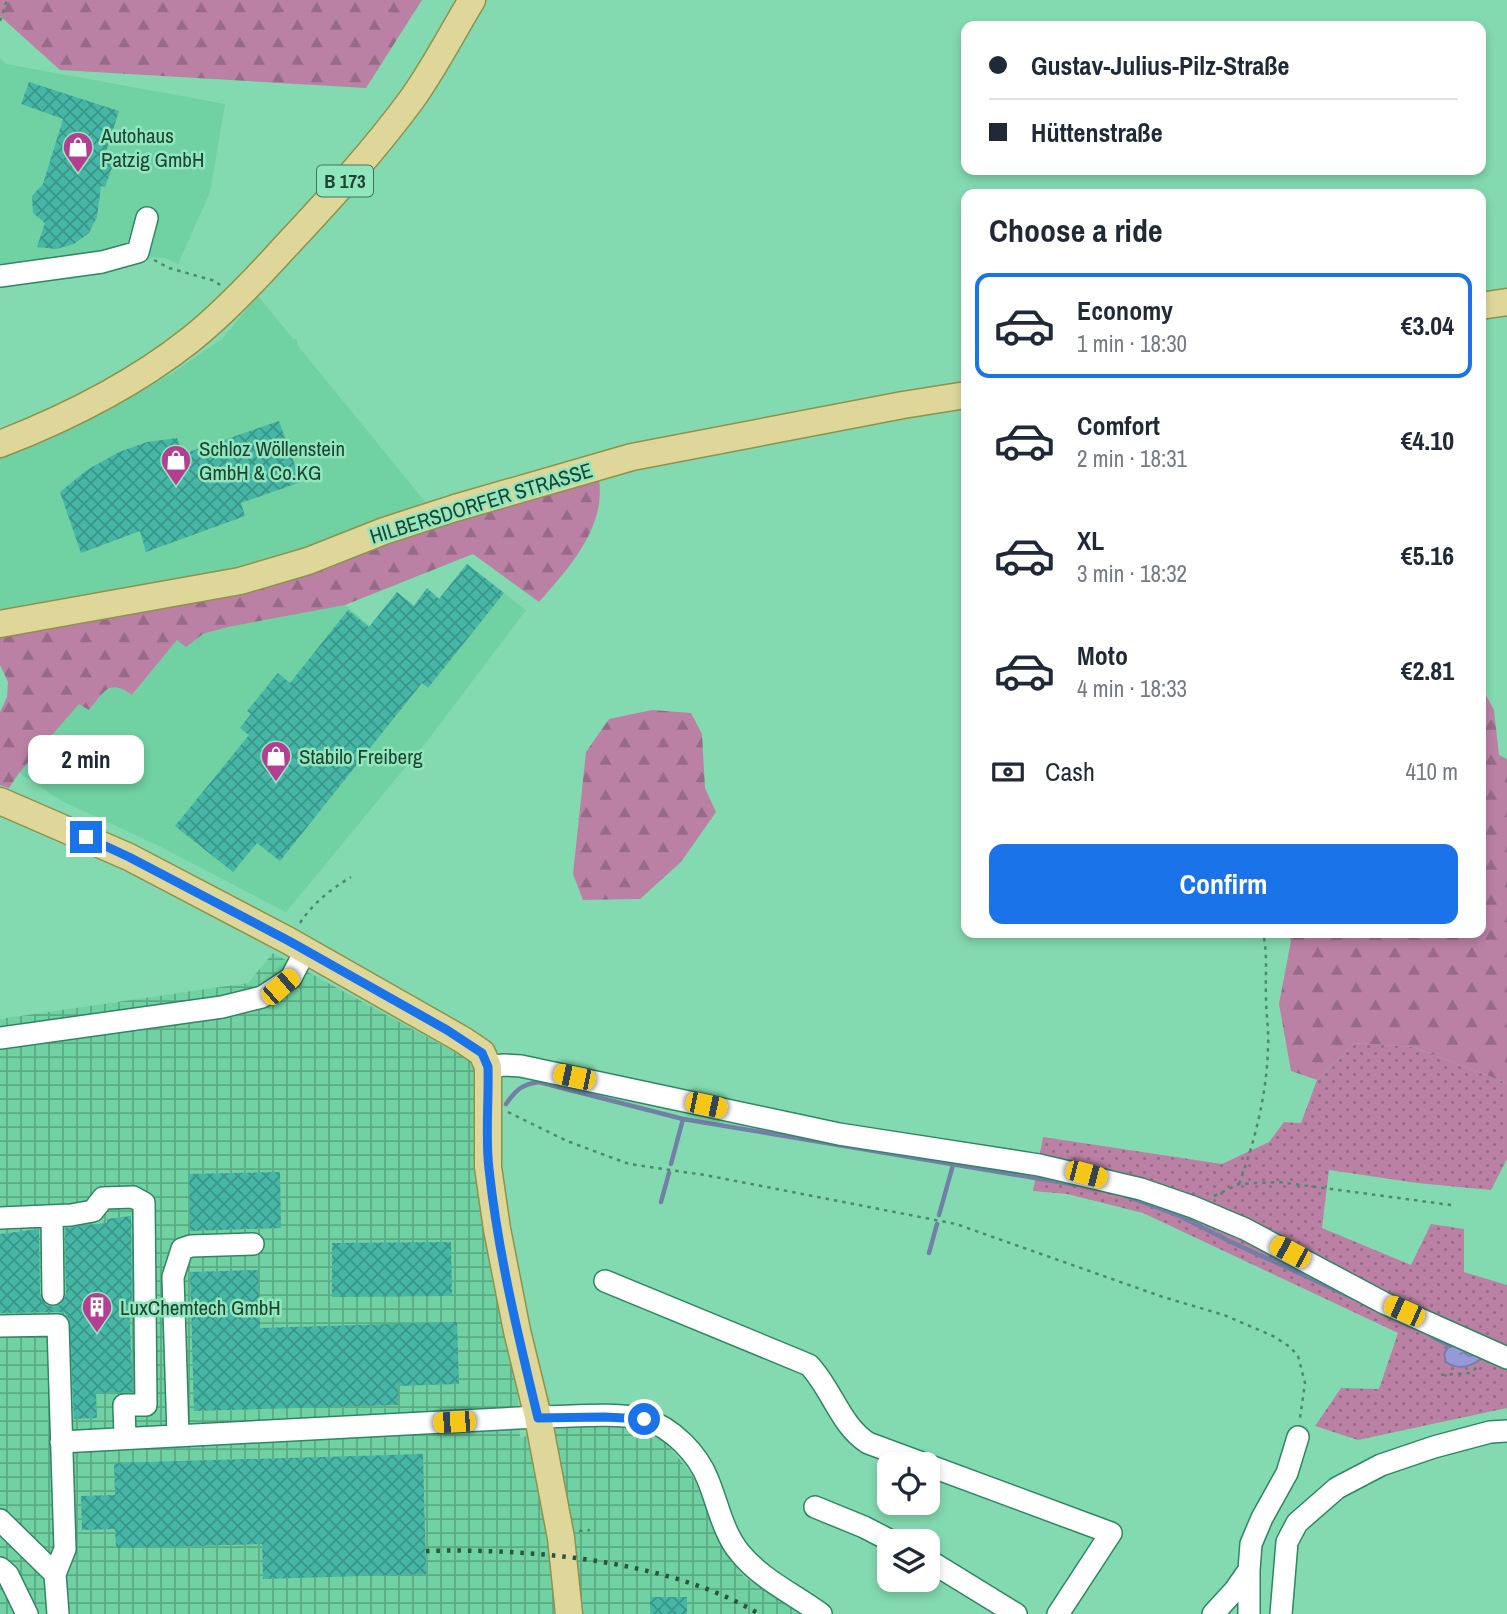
<!DOCTYPE html>
<meta charset="utf-8">
<style>
body{margin:0;font-family:"Archivo Narrow",sans-serif;background:#f2f2f3;color:#1f2937;height:100vh;display:flex;flex-direction:column;font-size:26px;white-space:nowrap}
*{box-sizing:border-box;margin:0}
p{font-size:23px;color:#747a83}
.icon{flex:none;width:38px;height:38px;fill:none;stroke:currentColor;stroke-width:2;stroke-linecap:round;stroke-linejoin:round}
.map{position:relative;flex:1;overflow:hidden}
.panel{position:absolute;left:961px;top:189px;width:525px;height:749px;display:flex;flex-direction:column;background:#fff;border-radius:14px;box-shadow:0 4px 10px #0003}
.panel>*{flex:none}
.banner{position:absolute;left:961px;top:21px;width:525px;height:154px;border-radius:14px;box-shadow:0 4px 10px #0003;display:grid;align-content:center;height:154px;padding:0 28px;background:#fff}
.tools{position:absolute;left:877px;top:1452px;display:grid;gap:14px}
.tools a{display:grid;place-items:center;width:63px;height:63px;border-radius:14px;background:#fff;box-shadow:0 4px 10px #0003;font-size:35px}
.end{position:absolute;width:32px;height:32px;margin:-16px;border:9px solid #1a73e8;background:#fff;box-shadow:0 0 0 4px #fff}
.from{border-radius:50%}
.bubble{position:absolute;height:49px;border-radius:14px;background:#fff;box-shadow:0 4px 10px #0003;font-size:23px;font-weight:800;line-height:49px;text-align:center}
.car{position:absolute;width:21px;height:42px;margin:-21px -10px;border-radius:9px;box-shadow:0 0 5px 2px #0007;background:linear-gradient(#f5c518 24%,#345 0 40%,#f5c518 0 76%,#345 0 86%,#f5c518 0)}
.banner b{display:flex;align-items:center;gap:24px;height:66px;font-size:26px}
.banner b+b{border-top:2px solid #e0e1e3}
.banner i{width:18px;height:18px;background:#1f2937}
ul{padding:0;list-style:none}
li{display:flex;align-items:center;gap:21px;height:105px;margin:0 14px 10px;padding:0 14px;border:4px solid transparent;border-radius:14px}
li div{flex:1}
li b{display:block;font-size:26px}
li em{font-style:normal;font-weight:800}
li.current{border-color:#1a73e8}
li>.icon{width:63px;height:63px;stroke-width:1.5}
h2{padding:0 28px;font-size:32px;line-height:84px}
.pay{display:flex;align-items:center;gap:18px;height:77px;padding:0 28px;font-size:26px}
.pay p{margin-inline-start:auto}
.primary-button{display:flex;gap:14px;margin-top:auto;padding:14px 28px}
.primary-button a{flex:1;height:80px;border-radius:14px;background:#1a73e8;color:#fff;font-size:28px;font-weight:800;line-height:80px;text-align:center}
.map>svg:first-child{display:block}
.built{fill:#70d1a3}
.industrial{fill:url(#industrial-grid)}
.grass{fill:url(#grass-dots)}
.forest{fill:url(#forest-firs)}
.water{fill:url(#water-ripples);stroke:#727fa6;stroke-width:2}
.lines{fill:none;stroke-linecap:round;stroke-linejoin:round}
.stream{stroke:#727fa6;stroke-width:4.5}
.building{fill:url(#building-cross-hatch)}
.minor-casing{stroke:#2d8762;stroke-width:24}
.major-casing{stroke:#8e924a;stroke-width:29}
.path{stroke:#4d896d;stroke-width:2.5;stroke-dasharray:3.5 5;stroke-linecap:butt}
.minor{stroke:#fff;stroke-width:21}
.major{stroke:#dfd79a;stroke-width:26}
.rail{stroke:#2a5440;stroke-width:4.5;stroke-dasharray:3.5 7;stroke-linecap:butt}
.route{stroke:#1a73e8;stroke-width:9}
.labels{text-anchor:middle;dominant-baseline:central;stroke-width:5;stroke-linejoin:round;paint-order:stroke}
.shield{fill:#90e7bd;stroke:#41745c;stroke-width:2}
.shield-label{font-size:19px;font-weight:bold;fill:#1f4332}
.poi-label{font-size:21px;fill:#1f4332;stroke:#90e7bd;text-anchor:start}
.street-label{font-size:21px;fill:#1f4332;stroke:#90e7bd}
</style>
<div class="map">
<svg width="1507" height="1614" viewBox="0 0 1507 1614">
<defs>
<pattern id="industrial-grid" width="8" height="8" patternUnits="userSpaceOnUse" patternTransform="scale(1.75)"><rect width="8" height="8" fill="#70d1a3"/><path d="M0 4h8M4 0v8" fill="none" stroke="#5bab85"/></pattern>
<pattern id="grass-dots" width="8" height="8" patternUnits="userSpaceOnUse" patternTransform="scale(1.75)"><rect width="8" height="8" fill="#bb81a5"/><path d="M2 2h.1M6 6h.1" fill="none" stroke="#976b87" stroke-width="1.8" stroke-linecap="round"/></pattern>
<pattern id="forest-firs" width="22" height="20" patternUnits="userSpaceOnUse" patternTransform="scale(1.75)"><rect width="22" height="20" fill="#bb81a5"/><path d="M5 1l3.5 6h-7zM16 11l3.5 6h-7z" fill="#976b87"/></pattern>
<pattern id="water-ripples" width="26" height="14" patternUnits="userSpaceOnUse" patternTransform="scale(1.75)"><rect width="26" height="14" fill="#9699d7"/><path d="M2 4q2-2 4 0t4 0M15 11q2-2 4 0t4 0" fill="none" stroke="#7a7eaf"/></pattern>
<pattern id="building-cross-hatch" width="8" height="8" patternUnits="userSpaceOnUse" patternTransform="scale(1.75)"><rect width="8" height="8" fill="#46b6a6"/><path d="M0 0l8 8M0 8l8-8" fill="none" stroke="#3a9688"/></pattern>
</defs>
<rect width="100%" height="100%" fill="#83dab0"/>
<path class="built" d="M 0,58 L 6,64 L 225,104 L 210,192 L 178,264 L 165,258 L 152,257 L 145,262 L 85,275 L 0,282 Z
M 258,296 L 293,339 L 297,339 L 298,346 L 427,504 L 250,568 L 0,616 L 0,457 L 68,430 L 168,376 L 222,339 Z
M 467,564 L 526,610 L 428,740 L 286,912 L 157,845 L 62,801 L 19,773 L 79,703 L 89,710 L 104,692 L 116,686 L 121,687 L 133,695 L 177,640 L 192,640 L 203,634 L 228,627 L 341,605 L 345,605 L 370,626 L 413,606 L 427,588 L 439,598 Z"/>
<path class="industrial" d="M 273,953 L 469,1060 L 475,1070 L 517,1377 L 520,1438 L 557,1428 L 607,1422 L 633,1427 L 665,1442 L 691,1473 L 710,1513 L 720,1544 L 744,1577 L 801,1614 L 0,1614 L 0,1019 L 248,983 Z"/>
<path class="grass" d="M 1355,1043 L 1413,1047 L 1507,1083 L 1507,1159 L 1491,1190 L 1417,1183 L 1329,1170 L 1322,1228 L 1411,1265 L 1431,1224 L 1464,1229 L 1464,1272 L 1507,1285 L 1507,1408 L 1358,1440 L 1315,1426 L 1341,1388 L 1379,1389 L 1398,1333 L 1143,1213 L 1067,1194 L 1033,1191 L 1043,1137 L 1222,1164 L 1269,1142 L 1284,1122 L 1301,1123 L 1317,1080 Z"/>
<path class="forest" d="M 0,0 L 422,0 L 366,88 L 60,70 L 0,16 Z
M 598,474 C 609,524 570,567 539,602 L 473,554 L 345,605 L 228,627 L 203,634 L 186,647 L 177,640 L 132,695 C 109,678 104,692 89,710 L 79,704 L 19,773 L 9,788 L 0,785 L 0,712 L 7,697 L 8,682 L 0,665 L 0,634 L 359,552 Z
M 1481,686 L 1494,710 L 1499,755 L 1507,759 L 1507,1083 L 1413,1047 L 1355,1043 L 1317,1080 L 1291,1071 L 1279,1004 L 1291,941 L 1287,933 L 1480,933 Z
M 652,710 L 691,713 L 702,734 L 705,788 L 716,812 L 681,862 L 640,899 L 583,900 L 573,874 L 586,752 L 609,719 Z"/>
<path class="water" d="M 1453,1345 L 1479,1356 L 1481,1359 C 1470,1367 1457,1370 1446,1362 L 1444,1354 L 1448,1347 Z"/>
<g class="lines">
<path class="stream" d="M 506,1104 C 516,1090 522,1084 539,1082 L 683,1119 L 1077,1185
M 671,1164 L 683,1119
M 1123,1195 L 1180,1216 L 1231,1242 L 1349,1296
M 661,1202 L 669,1173
M 939,1215 L 953,1165
M 929,1253 L 937,1224
M 1432,1336 L 1450,1346"/>
</g>
<path class="building" d="M 29,82 L 119,111 L 103,161 L 113,165 L 105,187 L 101,186 L 97,217 L 89,233 L 74,244 L 56,249 L 37,247 L 45,223 L 33,213 L 32,196 L 43,184 L 63,119 L 21,104 Z
M 279,421 L 301,482 L 241,503 L 245,516 L 146,552 L 140,531 L 81,553 L 60,492 L 87,470 L 119,452 L 147,442 L 177,438 L 183,454 Z
M 467,564 L 504,593 L 428,688 L 422,683 L 280,861 L 257,843 L 233,872 L 175,826 L 249,735 L 240,728 L 251,714 L 247,711 L 278,673 L 290,683 L 348,610 L 369,627 L 397,592 L 414,606 L 427,588 L 439,599 Z
M 280,1172 L 281,1228 L 190,1231 L 189,1174 Z
M 131,1216 L 132,1308 L 129,1308 L 133,1392 L 96,1393 L 97,1418 L 74,1419 L 69,1319 L 65,1313 L 58,1312 L 0,1313 L 0,1234 L 39,1229 L 40,1295 L 46,1305 L 54,1307 L 60,1305 L 66,1295 L 65,1228 L 107,1223 L 107,1219 Z
M 451,1242 L 452,1296 L 332,1297 L 332,1243 Z
M 258,1270 L 260,1328 L 457,1322 L 459,1384 L 398,1386 L 398,1405 L 194,1411 L 190,1272 Z
M 423,1454 L 426,1574 L 263,1579 L 262,1544 L 116,1548 L 115,1529 L 82,1530 L 81,1496 L 115,1495 L 114,1463 Z
M 650,1597 L 687,1597 L 687,1614 L 650,1614 Z"/>
<g class="lines">
<g class="minor-casing">
<path id="minor" d="M 0,276 L 102,262 L 138,252 L 147,218
M 0,1038 L 222,1007 L 262,997 L 291,978 L 305,951
M 488,1067 L 504,1065 L 521,1066 L 839,1134 L 1039,1165 L 1141,1189 L 1193,1207 L 1245,1229 L 1384,1303 L 1507,1358
M 52,1216 L 53,1294
M 0,1218 L 71,1215 L 93,1211 L 103,1198 L 133,1197 L 144,1203 L 146,1405 L 124,1405 L 125,1438
M 605,1281 L 809,1365 C 832,1389 840,1425 868,1443 L 1111,1533 L 1058,1614
M 0,1326 L 58,1325 L 65,1549 L 55,1574 L 58,1614
M 178,1436 L 173,1277 L 182,1249 L 191,1246 L 253,1244
M 61,1442 L 538,1417 C 568,1417 616,1412 644,1419 C 672,1427 698,1454 708,1480 C 718,1504 723,1533 740,1553 C 762,1580 794,1594 821,1614
M 815,1507 L 864,1527 L 893,1542
M 0,1520 L 55,1574
M 928,1560 L 1016,1614
M 0,1568 L 8,1575 L 27,1614
M 1249,1570 L 1249,1614
M 1213,1614 L 1235,1590 L 1249,1570 L 1251,1544 L 1262,1518 L 1287,1473 L 1298,1437
M 1281,1614 L 1287,1542 L 1297,1523 L 1337,1488 L 1381,1465 L 1434,1447 L 1490,1432 L 1507,1431"/>
</g>
<g class="major-casing">
<path id="major" d="M 1480,306 L 1507,302
M 0,444 C 67,418 133,385 190,340 C 224,313 255,280 284,248 C 329,200 373,152 412,99 C 434,68 452,33 472,0
M 0,624 L 240,581 L 308,561 L 384,531 L 455,508 L 632,457 L 903,405 L 966,395
M 0,801 L 129,857 L 289,941 L 463,1040 L 482,1053 L 488,1067 L 488,1167 L 497,1229 L 517,1331 L 538,1417 L 561,1538 L 569,1614"/>
</g>
<path class="path" d="M 0,21 L 7,0
M 154,260 L 169,268 L 215,281 L 220,285
M 300,923 C 314,902 330,890 351,877
M 508,1112 L 567,1141 L 629,1164 L 705,1175 L 956,1224 L 1163,1297 L 1224,1315 L 1273,1336 L 1290,1347 L 1298,1356 L 1305,1383 L 1300,1418
M 1239,1184 C 1255,1141 1267,1093 1268,1047 C 1269,1030 1266,1014 1266,998 C 1265,975 1268,955 1263,933
M 1214,1196 L 1239,1184 L 1279,1182 L 1451,1205
M 1441,1375 L 1471,1373 L 1480,1364
M 579,1531 L 590,1530"/>
<use href="#minor" class="minor"/>
<use href="#major" class="major"/>
<path class="rail" d="M 426,1551 C 528,1548 670,1560 759,1614"/>
</g>
<g class="lines">
<path class="route" d="M 86,837 L 129,857 L 289,941 L 447,1030 L 482,1053 L 488,1067 C 489,1101 485,1136 489,1169 C 498,1253 518,1335 538,1418 L 604,1417 L 644,1419"/>
</g>
<defs>
<g id="shop-pin" transform="scale(1.575)"><path d="M0 17L-7.5 6A9.5 9.5 0 1 1 7.5 6Z" fill="#b63e92" stroke="#90e7bd"/><path d="M-5-2.5h2.3a2.7 3.5 0 0 1 5.4 0H5L5.5 6h-11ZM-1.5-2.5h3a1.5 2.3 0 0 0-3 0Z" fill="#fff"/></g>
<g id="building-pin" transform="scale(1.575)"><path d="M0 17L-7.5 6A9.5 9.5 0 1 1 7.5 6Z" fill="#b63e92" stroke="#90e7bd"/><path d="M-4-6H4V6H1V3H-1V6H-4ZM-2.5-4.3h1.7v1.8h-1.7ZM.8-4.3h1.7v1.8H.8ZM-2.5-1h1.7V.8h-1.7ZM.8-1h1.7V.8H.8Z" fill="#fff"/></g>
</defs>
<g fill-rule="evenodd">
<use href="#shop-pin" x="78" y="147"/>
<use href="#shop-pin" x="176" y="460"/>
<use href="#shop-pin" x="276" y="756"/>
<use href="#building-pin" x="97" y="1307"/>
</g>
<g class="labels">
<rect class="shield" x="317" y="165.5" width="56" height="31" rx="5"/>
<g class="shield-label">
<text x="345" y="181">B 173</text>
</g>
<g class="poi-label">
<text x="101" y="135">Autohaus<tspan x="101" dy="24">Patzig GmbH</tspan></text>
<text x="199" y="448">Schloz Wöllenstein<tspan x="199" dy="24">GmbH &amp; Co.KG</tspan></text>
<text x="299" y="756">Stabilo Freiberg</text>
<text x="120" y="1307">LuxChemtech GmbH</text>
</g>
<g class="street-label">
<text transform="translate(481 503) rotate(-17)">HILBERSDORFER STRASSE</text>
</g>
</g>
</svg>
<div class="tools">
<a><svg class="icon" aria-label="locate" viewBox="0 0 24 24"><circle cx="12" cy="12" r="6"/><path d="M12 2v4M12 18v4M2 12h4M18 12h4"/></svg></a>
<a><svg class="icon" aria-label="layers" viewBox="0 0 24 24"><path d="M12 4l9 5-9 5-9-5zM3 14l9 5 9-5"/></svg></a>
</div>
<i class="end from" style="left:644px;top:1419px"></i>
<i class="end" style="left:86px;top:837px"></i>
<div class="bubble" style="left:28px;top:735px;width:116px">2 min</div>
<i class="car" style="left:280px;top:987px;rotate:49deg"></i>
<i class="car" style="left:574px;top:1077px;rotate:282deg"></i>
<i class="car" style="left:706px;top:1105px;rotate:102deg"></i>
<i class="car" style="left:1086px;top:1174px;rotate:105deg"></i>
<i class="car" style="left:1290px;top:1252px;rotate:298deg"></i>
<i class="car" style="left:1404px;top:1311px;rotate:294deg"></i>
<i class="car" style="left:454px;top:1422px;rotate:267deg"></i>
<div class="banner">
<b><i class="from"></i>Gustav-Julius-Pilz-Straße</b>
<b><i></i>Hüttenstraße</b>
</div>
<section class="panel">
<h2>Choose a ride</h2>
<ul>
<li class="current"><svg class="icon" aria-label="car" viewBox="0 0 24 24"><path d="M5 17H2v-5l4-1 3-4h7l3 4 3 1v5h-3M9 17h6M6 11h13"/><circle cx="7" cy="17" r="2"/><circle cx="17" cy="17" r="2"/></svg><div><b>Economy</b><p>1 min · 18:30</p></div><em>€3.04</em></li>
<li><svg class="icon" aria-label="car" viewBox="0 0 24 24"><path d="M5 17H2v-5l4-1 3-4h7l3 4 3 1v5h-3M9 17h6M6 11h13"/><circle cx="7" cy="17" r="2"/><circle cx="17" cy="17" r="2"/></svg><div><b>Comfort</b><p>2 min · 18:31</p></div><em>€4.10</em></li>
<li><svg class="icon" aria-label="car" viewBox="0 0 24 24"><path d="M5 17H2v-5l4-1 3-4h7l3 4 3 1v5h-3M9 17h6M6 11h13"/><circle cx="7" cy="17" r="2"/><circle cx="17" cy="17" r="2"/></svg><div><b>XL</b><p>3 min · 18:32</p></div><em>€5.16</em></li>
<li><svg class="icon" aria-label="car" viewBox="0 0 24 24"><path d="M5 17H2v-5l4-1 3-4h7l3 4 3 1v5h-3M9 17h6M6 11h13"/><circle cx="7" cy="17" r="2"/><circle cx="17" cy="17" r="2"/></svg><div><b>Moto</b><p>4 min · 18:33</p></div><em>€2.81</em></li>
</ul>
<div class="pay"><svg class="icon" aria-label="cash" viewBox="0 0 24 24"><path d="M3 7h18v10H3z"/><circle cx="12" cy="12" r="2"/></svg>Cash<p>410 m</p></div>
<div class="primary-button"><a>Confirm</a></div>
</section>
</div>
